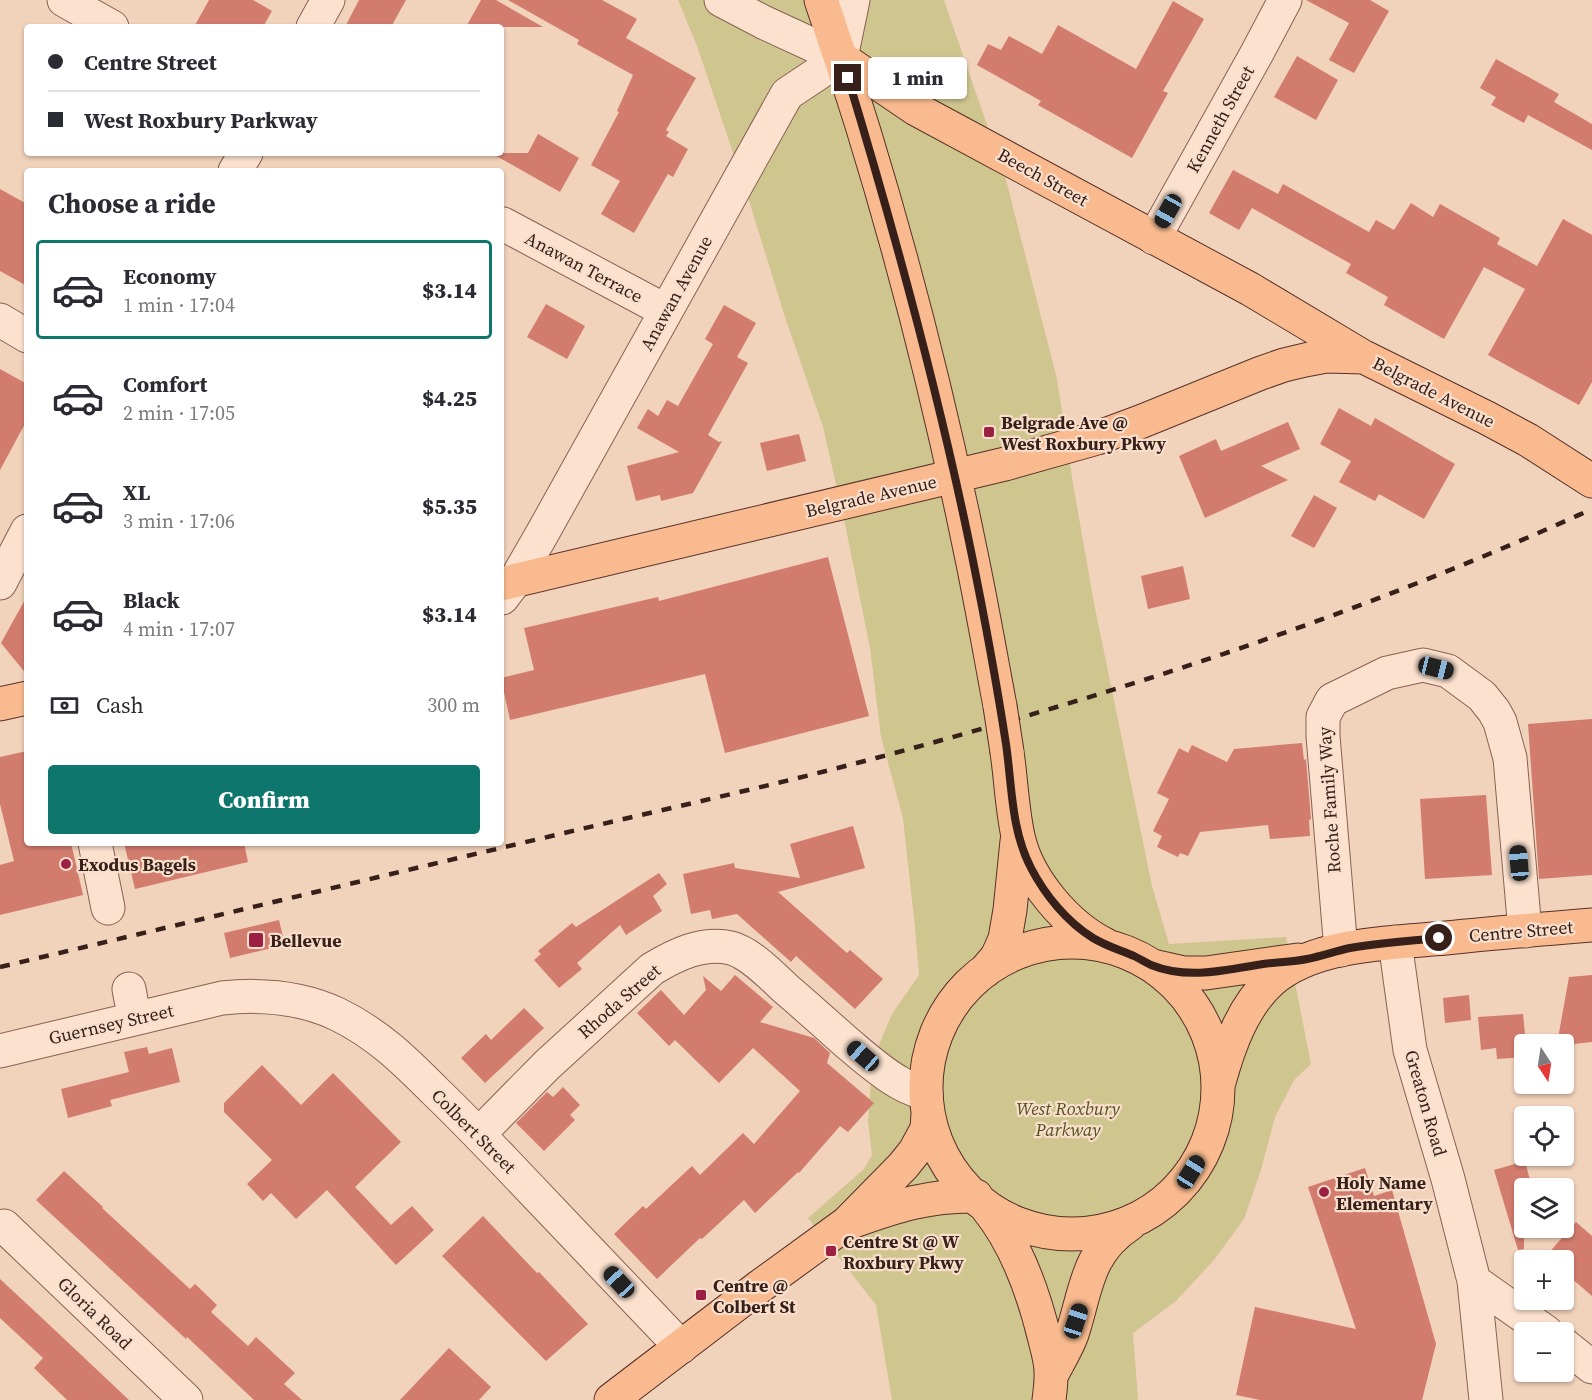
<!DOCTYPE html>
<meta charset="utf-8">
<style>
body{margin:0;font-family:"Source Serif 4",serif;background:#f2f2f3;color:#2b2b33;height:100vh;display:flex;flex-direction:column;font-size:22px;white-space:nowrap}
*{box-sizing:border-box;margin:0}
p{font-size:20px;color:#7c7c81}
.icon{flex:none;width:33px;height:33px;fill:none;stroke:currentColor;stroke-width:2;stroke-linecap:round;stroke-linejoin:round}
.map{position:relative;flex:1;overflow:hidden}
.details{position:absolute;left:24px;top:168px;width:480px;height:678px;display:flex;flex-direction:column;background:#fff;border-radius:6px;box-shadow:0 2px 4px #0004}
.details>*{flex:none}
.banner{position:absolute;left:24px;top:24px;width:480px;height:132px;border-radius:6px;box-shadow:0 2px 4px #0004;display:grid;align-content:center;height:132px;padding:0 24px;background:#fff}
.needle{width:39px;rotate:168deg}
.tools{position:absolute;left:1514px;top:1034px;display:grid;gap:12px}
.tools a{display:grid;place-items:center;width:60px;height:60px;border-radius:6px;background:#fff;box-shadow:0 2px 4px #0004;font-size:30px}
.end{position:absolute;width:27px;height:27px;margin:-14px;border:8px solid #37201a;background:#fff;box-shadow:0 0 0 3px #fff}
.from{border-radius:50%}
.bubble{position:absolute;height:42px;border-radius:6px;background:#fff;box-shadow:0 2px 4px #0004;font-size:20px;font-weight:800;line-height:42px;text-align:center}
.car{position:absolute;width:18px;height:36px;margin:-18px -9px;border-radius:8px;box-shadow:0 0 4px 2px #0007;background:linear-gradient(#222 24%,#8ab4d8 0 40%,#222 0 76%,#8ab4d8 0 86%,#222 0)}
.banner b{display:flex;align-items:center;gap:21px;height:57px;font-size:22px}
.banner b+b{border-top:2px solid #e1e1e2}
.banner i{width:15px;height:15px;background:#2b2b33}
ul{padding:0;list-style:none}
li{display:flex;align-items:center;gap:18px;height:99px;margin:0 12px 9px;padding:0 12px;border:3px solid transparent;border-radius:6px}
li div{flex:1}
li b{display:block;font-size:22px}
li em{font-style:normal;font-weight:800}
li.on{border-color:#0f766e}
li>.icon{width:54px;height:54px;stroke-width:1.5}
h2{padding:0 24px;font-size:27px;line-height:72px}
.pay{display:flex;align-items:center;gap:15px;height:66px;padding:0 24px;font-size:22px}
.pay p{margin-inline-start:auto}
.cta{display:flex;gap:12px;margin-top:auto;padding:12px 24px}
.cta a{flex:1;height:69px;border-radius:6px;background:#0f766e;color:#fff;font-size:24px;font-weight:800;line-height:69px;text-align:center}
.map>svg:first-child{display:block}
.green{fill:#cfc58f}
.building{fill:#d27c6e}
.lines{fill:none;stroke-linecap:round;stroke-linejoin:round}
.minor-casing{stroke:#896154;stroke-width:35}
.major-casing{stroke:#563129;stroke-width:35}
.minor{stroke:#fbe1ce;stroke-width:33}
.major{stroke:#f8ba8e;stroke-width:33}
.rail{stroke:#37201a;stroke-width:4.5;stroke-dasharray:10 10;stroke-linecap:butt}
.major-bridge-casing{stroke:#563129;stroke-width:35;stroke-linecap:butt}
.major-bridge{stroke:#f8ba8e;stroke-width:33}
.route{stroke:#37201a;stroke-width:8}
.poi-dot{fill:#9c2043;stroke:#f8decb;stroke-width:2}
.labels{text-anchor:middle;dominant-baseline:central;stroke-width:4.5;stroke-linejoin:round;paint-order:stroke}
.street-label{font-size:18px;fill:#37201a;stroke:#f8decb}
.poi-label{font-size:18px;font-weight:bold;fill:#37201a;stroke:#f8decb;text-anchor:start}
.park-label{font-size:18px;font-style:italic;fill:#54531f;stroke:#f8decb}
</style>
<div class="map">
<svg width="1592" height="1400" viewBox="0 0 1592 1400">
<rect width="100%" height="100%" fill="#f1d2bb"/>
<path class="green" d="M 678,0 L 944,0 L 1006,180 L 1057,379 L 1073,484 L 1094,603 L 1152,886 L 1169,944 L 1286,937 L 1311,1064 L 1294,1080 L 1275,1117 L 1261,1170 L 1244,1219 L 1214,1260 L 1176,1301 L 1133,1333 L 1138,1400 L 892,1400 L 876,1305 L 808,1218 L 864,1169 L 872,1155 L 868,1121 L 871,1080 L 876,1052 L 892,1014 L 919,975 L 915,928 L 903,818 L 881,737 L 870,648 L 844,519 L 823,427 L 784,314 L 746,191 L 697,46 Z"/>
<path class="building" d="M 209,0 L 253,0 L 272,11 L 263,27 L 194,27 Z
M 359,0 L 406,0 L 391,27 L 345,27 Z
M 481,0 L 496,0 L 543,27 L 466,27 Z
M 508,0 L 602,0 L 637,19 L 626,38 L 696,78 L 666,130 L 669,132 L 666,136 L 688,149 L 673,177 L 668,174 L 634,233 L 601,214 L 620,181 L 591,165 L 619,112 L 617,111 L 633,75 L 577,44 L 579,40 Z
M 1306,0 L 1370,0 L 1389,11 L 1354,73 L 1329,60 L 1349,23 Z
M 1173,1 L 1204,19 L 1163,91 L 1168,93 L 1132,158 L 1038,105 L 1041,101 L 977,65 L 988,44 L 1001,50 L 1009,36 L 1042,54 L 1058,25 L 1136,69 Z
M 1297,56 L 1338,80 L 1316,120 L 1274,97 Z
M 1496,59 L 1559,94 L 1554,102 L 1592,124 L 1592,150 L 1528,115 L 1524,123 L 1491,105 L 1496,97 L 1480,88 Z
M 538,134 L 579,158 L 560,192 L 491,153 L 528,153 Z
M 1233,170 L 1278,194 L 1283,184 L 1369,232 L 1376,220 L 1394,230 L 1411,203 L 1433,217 L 1440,204 L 1500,238 L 1497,244 L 1537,266 L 1563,219 L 1592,235 L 1592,382 L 1579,405 L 1488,355 L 1525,289 L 1484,267 L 1444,339 L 1384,305 L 1388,297 L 1346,273 L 1351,264 L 1252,208 L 1239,230 L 1209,213 Z
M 0,189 L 27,204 L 27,286 L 0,271 Z
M 546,304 L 585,326 L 567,359 L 527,337 Z
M 724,305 L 756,323 L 737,357 L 748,363 L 708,435 L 719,442 L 722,441 L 693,493 L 661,501 L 660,495 L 636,501 L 627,466 L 679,452 L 637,428 L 648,409 L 658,416 L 667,400 L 678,406 L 713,344 L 705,339 Z
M 0,369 L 27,384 L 27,420 L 0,470 Z
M 1339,408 L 1371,426 L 1375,418 L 1455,464 L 1424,519 L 1379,494 L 1375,501 L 1339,482 L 1351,461 L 1320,444 Z
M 1288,422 L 1300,449 L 1261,466 L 1288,480 L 1205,518 L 1179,456 L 1216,439 L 1221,451 Z
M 799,434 L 806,461 L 767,471 L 760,443 Z
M 1314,495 L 1337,508 L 1314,548 L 1291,536 Z
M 828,557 L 869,716 L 725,753 L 705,674 L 510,720 L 501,678 L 534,670 L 524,628 L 658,597 L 659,601 Z
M 1183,566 L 1190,599 L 1148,609 L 1141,576 Z
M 27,596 L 27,675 L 1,643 Z
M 1592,719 L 1592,875 L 1539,879 L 1528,724 Z
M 1302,743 L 1304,760 L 1306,759 L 1311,819 L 1309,820 L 1310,836 L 1270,839 L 1268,825 L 1200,832 L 1188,856 L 1180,853 L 1178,857 L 1157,847 L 1162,836 L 1153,831 L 1169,799 L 1157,793 L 1179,748 L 1188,753 L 1192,745 L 1227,762 L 1234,749 Z
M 27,751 L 27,843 L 71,843 L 83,895 L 0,915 L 0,865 L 14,861 L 0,804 L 0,757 Z
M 1486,795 L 1492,875 L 1425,879 L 1420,799 Z
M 853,826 L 865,868 L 778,892 L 847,953 L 850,950 L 883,979 L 855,1009 L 796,956 L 791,962 L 737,914 L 712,919 L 710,910 L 691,914 L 683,874 L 734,863 L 735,868 L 800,878 L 790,844 Z
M 124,843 L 244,843 L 248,862 L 135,889 Z
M 659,873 L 667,884 L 653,896 L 662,911 L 626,935 L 620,925 L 577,963 L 582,969 L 559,988 L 534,960 L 541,954 L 538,951 L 572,923 L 576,927 Z
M 279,920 L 285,945 L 230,958 L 224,933 Z
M 735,975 L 773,1007 L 760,1022 L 814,1038 L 830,1053 L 827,1063 L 874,1103 L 848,1132 L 840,1126 L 799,1173 L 798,1172 L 755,1213 L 744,1200 L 702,1239 L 700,1238 L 657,1279 L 614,1234 L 643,1206 L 646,1209 L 692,1166 L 700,1175 L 743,1133 L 754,1144 L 800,1091 L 753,1048 L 719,1083 L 675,1040 L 669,1046 L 637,1013 L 661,990 L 684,1015 L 706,990 L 703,976 L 721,991 Z
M 1592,975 L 1592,1042 L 1563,1045 L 1557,1044 L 1569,977 Z
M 1469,995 L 1471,1020 L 1445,1023 L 1443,998 Z
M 524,1008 L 544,1028 L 485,1083 L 461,1058 L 486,1034 L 491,1040 Z
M 1523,1014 L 1526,1044 L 1524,1044 L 1524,1057 L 1497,1059 L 1496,1048 L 1481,1050 L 1478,1017 Z
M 147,1047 L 149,1054 L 172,1048 L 180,1082 L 110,1100 L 112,1106 L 68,1118 L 61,1089 L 129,1072 L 124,1052 Z
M 262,1065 L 301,1105 L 333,1073 L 401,1142 L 355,1187 L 391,1225 L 412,1206 L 434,1230 L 396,1265 L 327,1190 L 296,1219 L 271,1193 L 263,1201 L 247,1184 L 272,1160 L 224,1112 L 224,1103 Z
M 563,1087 L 580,1105 L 570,1115 L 575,1120 L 544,1151 L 516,1123 L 547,1092 L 553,1097 Z
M 1525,1161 L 1532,1188 L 1524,1188 L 1524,1249 L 1518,1250 L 1494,1170 Z
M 1365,1168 L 1374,1196 L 1392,1190 L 1436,1344 L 1422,1400 L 1260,1400 L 1236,1395 L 1255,1307 L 1356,1329 L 1308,1187 Z
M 64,1171 L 103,1207 L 102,1208 L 190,1289 L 195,1284 L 217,1305 L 211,1312 L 248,1346 L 256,1337 L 295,1373 L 284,1384 L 302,1400 L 254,1400 L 187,1337 L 186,1339 L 36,1200 Z
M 483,1216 L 537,1273 L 539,1272 L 588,1324 L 546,1361 L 442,1256 Z
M 1576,1222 L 1592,1236 L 1592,1296 L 1563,1271 L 1563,1260 L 1550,1260 L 1546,1256 Z
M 0,1279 L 42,1318 L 129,1400 L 67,1400 L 34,1368 L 43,1358 L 0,1318 Z
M 449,1348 L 491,1387 L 479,1400 L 400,1400 Z"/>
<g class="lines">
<g class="minor-casing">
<path id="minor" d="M 64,0 L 112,27
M 721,0 L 763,22 L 841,58
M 313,27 L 328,0
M 235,171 L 246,153
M 503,224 L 666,311
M 1154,238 L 1257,53 L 1285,0
M 0,320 L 27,336
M 0,583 L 27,531
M 502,598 L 515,581 L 542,534 L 787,94 L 841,58 L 853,0
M 95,843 L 108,908
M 1395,942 L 1410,1050 L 1448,1179 L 1474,1281 L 1546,1332
M 1341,950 L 1323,736 L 1323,717 L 1332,700 L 1387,673 L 1423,665 L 1448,671 L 1482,696 L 1494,711 L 1500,722 L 1510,758 L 1525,931
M 129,989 L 131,1000
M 0,1051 L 222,998 C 260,994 301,997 337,1014 C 378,1034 404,1060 436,1092 C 460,1115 483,1139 506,1163 C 564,1224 623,1286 681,1347
M 479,1134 L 547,1065 L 652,969 C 675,955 703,941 731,948 C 750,953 772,976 786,989 C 806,1006 826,1024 845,1041 C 863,1056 880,1072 900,1083 C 908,1088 917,1091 926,1094
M 4,1226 L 186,1400
M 1474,1281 L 1486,1400
M 1563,1344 L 1592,1367"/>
</g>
<g class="major-casing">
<path id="major" d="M 821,0 C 883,179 932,364 970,549 C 981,601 990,653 1000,706
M 841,58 L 916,109 L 1250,289 L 1362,356
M 501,584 L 1005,464 L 1097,438 L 1140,422 L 1261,373 L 1284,365 L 1305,360 L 1326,356 L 1364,357 L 1487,418 L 1528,440 L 1592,481
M 0,704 L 27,698
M 1007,752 C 1011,779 1012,809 1018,836 C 1027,879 1067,926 1106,945
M926 1088a146 146 0 1 1 292 0a146 146 0 1 1-292 0Z
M 1153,966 L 1184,973 L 1206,973 L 1298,960
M 985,971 L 997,957 L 1005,939 L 1010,910 L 1017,841
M 1219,1082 C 1229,1046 1243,1006 1271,981 C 1314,943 1391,943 1446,938 C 1495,933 1543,929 1592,925
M 987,1208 C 1017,1245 1034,1294 1045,1340 C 1048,1352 1052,1364 1051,1377 C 1051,1384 1050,1392 1049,1400
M 854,1221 C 896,1206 930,1195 976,1196
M 1051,1376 C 1058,1362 1067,1348 1072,1334 C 1087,1288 1086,1253 1130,1224
M 611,1400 L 759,1287 L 847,1223 L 903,1166 L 915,1151 L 927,1129 L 928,1113"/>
</g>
<use href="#minor" class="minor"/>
<use href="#major" class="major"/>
<path class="rail" d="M 0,967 C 187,923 373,878 560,834 C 665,809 771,786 876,758 C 1120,693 1362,614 1592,509"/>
<g class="major-bridge-casing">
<path id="major-bridge" d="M 1000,706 L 1007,752"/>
</g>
<use href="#major-bridge" class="major-bridge"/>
</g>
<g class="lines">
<path class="route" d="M 848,78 C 895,233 938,391 971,551 C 984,615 996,679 1006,744 C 1012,785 1011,830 1031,868 C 1045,895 1067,922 1093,938 C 1106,946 1120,950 1134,956 C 1140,959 1145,962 1151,965 C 1188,980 1226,970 1263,964 C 1278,962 1293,962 1307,959 C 1322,956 1336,951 1350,948 C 1380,943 1409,941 1439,938"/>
</g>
<g class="poi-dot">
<rect x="983" y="426" width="12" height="12" rx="3"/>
<circle cx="66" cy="864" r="6"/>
<rect x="248" y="932" width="16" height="16" rx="3"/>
<circle cx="1324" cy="1192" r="6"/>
<rect x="825" y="1245" width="12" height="12" rx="3"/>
<rect x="695" y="1289" width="12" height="12" rx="3"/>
</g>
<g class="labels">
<g class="street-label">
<text transform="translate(1220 119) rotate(-61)">Kenneth Street</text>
<text transform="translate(1043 177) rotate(29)">Beech Street</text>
<text transform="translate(584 267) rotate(28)">Anawan Terrace</text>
<text transform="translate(676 293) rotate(-61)">Anawan Avenue</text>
<text transform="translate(1434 392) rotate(27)">Belgrade Avenue</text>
<text transform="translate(871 496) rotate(-13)">Belgrade Avenue</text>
<text transform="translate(1329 800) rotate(-94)">Roche Family Way</text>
<text transform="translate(1521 931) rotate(-5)">Centre Street</text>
<text transform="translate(619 1001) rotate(-41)">Rhoda Street</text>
<text transform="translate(111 1024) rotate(-13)">Guernsey Street</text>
<text transform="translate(1426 1103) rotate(74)">Greaton Road</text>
<text transform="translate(474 1131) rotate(45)">Colbert Street</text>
<text transform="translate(95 1313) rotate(44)">Gloria Road</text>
</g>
<g class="poi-label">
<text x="1001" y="422">Belgrade Ave @<tspan x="1001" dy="21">West Roxbury Pkwy</tspan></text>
<text x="78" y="864">Exodus Bagels</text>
<text x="270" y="940">Bellevue</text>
<text x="1336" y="1182">Holy Name<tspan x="1336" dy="21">Elementary</tspan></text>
<text x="843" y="1241">Centre St @ W<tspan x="843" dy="21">Roxbury Pkwy</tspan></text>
<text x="713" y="1285">Centre @<tspan x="713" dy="21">Colbert St</tspan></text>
</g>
<g class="park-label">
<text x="1068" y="1108">West Roxbury<tspan x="1068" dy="21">Parkway</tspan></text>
</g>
</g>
</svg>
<div class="tools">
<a><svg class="needle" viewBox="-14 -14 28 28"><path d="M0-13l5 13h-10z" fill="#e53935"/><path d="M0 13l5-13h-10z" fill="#7c7c81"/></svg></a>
<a><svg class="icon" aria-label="locate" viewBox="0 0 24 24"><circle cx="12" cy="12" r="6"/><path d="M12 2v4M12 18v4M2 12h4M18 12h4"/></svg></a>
<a><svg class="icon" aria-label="layers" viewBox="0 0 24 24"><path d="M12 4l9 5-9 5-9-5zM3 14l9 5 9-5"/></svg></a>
<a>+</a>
<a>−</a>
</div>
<i class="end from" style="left:1439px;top:938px"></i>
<i class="end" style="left:848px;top:78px"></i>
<div class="bubble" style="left:868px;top:57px;width:99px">1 min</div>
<i class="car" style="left:1168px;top:211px;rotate:209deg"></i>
<i class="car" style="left:1436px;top:668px;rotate:104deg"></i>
<i class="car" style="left:1519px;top:863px;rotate:355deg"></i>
<i class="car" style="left:863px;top:1056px;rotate:311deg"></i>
<i class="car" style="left:1191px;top:1172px;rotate:32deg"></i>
<i class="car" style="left:619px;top:1282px;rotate:317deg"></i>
<i class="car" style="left:1076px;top:1321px;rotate:18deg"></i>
<div class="banner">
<b><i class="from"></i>Centre Street</b>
<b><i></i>West Roxbury Parkway</b>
</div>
<section class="details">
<h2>Choose a ride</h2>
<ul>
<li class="on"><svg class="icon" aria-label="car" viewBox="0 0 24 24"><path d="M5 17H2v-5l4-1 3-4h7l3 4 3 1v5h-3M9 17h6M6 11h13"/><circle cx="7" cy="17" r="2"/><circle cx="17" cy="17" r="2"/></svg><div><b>Economy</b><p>1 min · 17:04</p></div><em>$3.14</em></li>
<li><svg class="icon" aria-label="car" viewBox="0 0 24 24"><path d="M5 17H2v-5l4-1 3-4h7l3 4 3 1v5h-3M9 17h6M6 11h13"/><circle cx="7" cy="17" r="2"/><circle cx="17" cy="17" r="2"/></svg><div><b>Comfort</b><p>2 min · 17:05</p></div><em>$4.25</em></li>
<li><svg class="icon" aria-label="car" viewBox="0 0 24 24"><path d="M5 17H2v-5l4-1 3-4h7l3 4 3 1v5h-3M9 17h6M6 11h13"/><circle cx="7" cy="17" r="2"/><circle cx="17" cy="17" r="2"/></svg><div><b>XL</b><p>3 min · 17:06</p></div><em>$5.35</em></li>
<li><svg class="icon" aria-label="car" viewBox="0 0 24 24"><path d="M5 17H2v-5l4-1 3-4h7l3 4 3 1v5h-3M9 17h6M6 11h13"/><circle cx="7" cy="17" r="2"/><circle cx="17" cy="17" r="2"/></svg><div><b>Black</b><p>4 min · 17:07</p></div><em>$3.14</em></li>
</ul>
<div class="pay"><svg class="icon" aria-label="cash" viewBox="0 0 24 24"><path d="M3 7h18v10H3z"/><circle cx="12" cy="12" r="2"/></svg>Cash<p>300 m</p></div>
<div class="cta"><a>Confirm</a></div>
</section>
</div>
